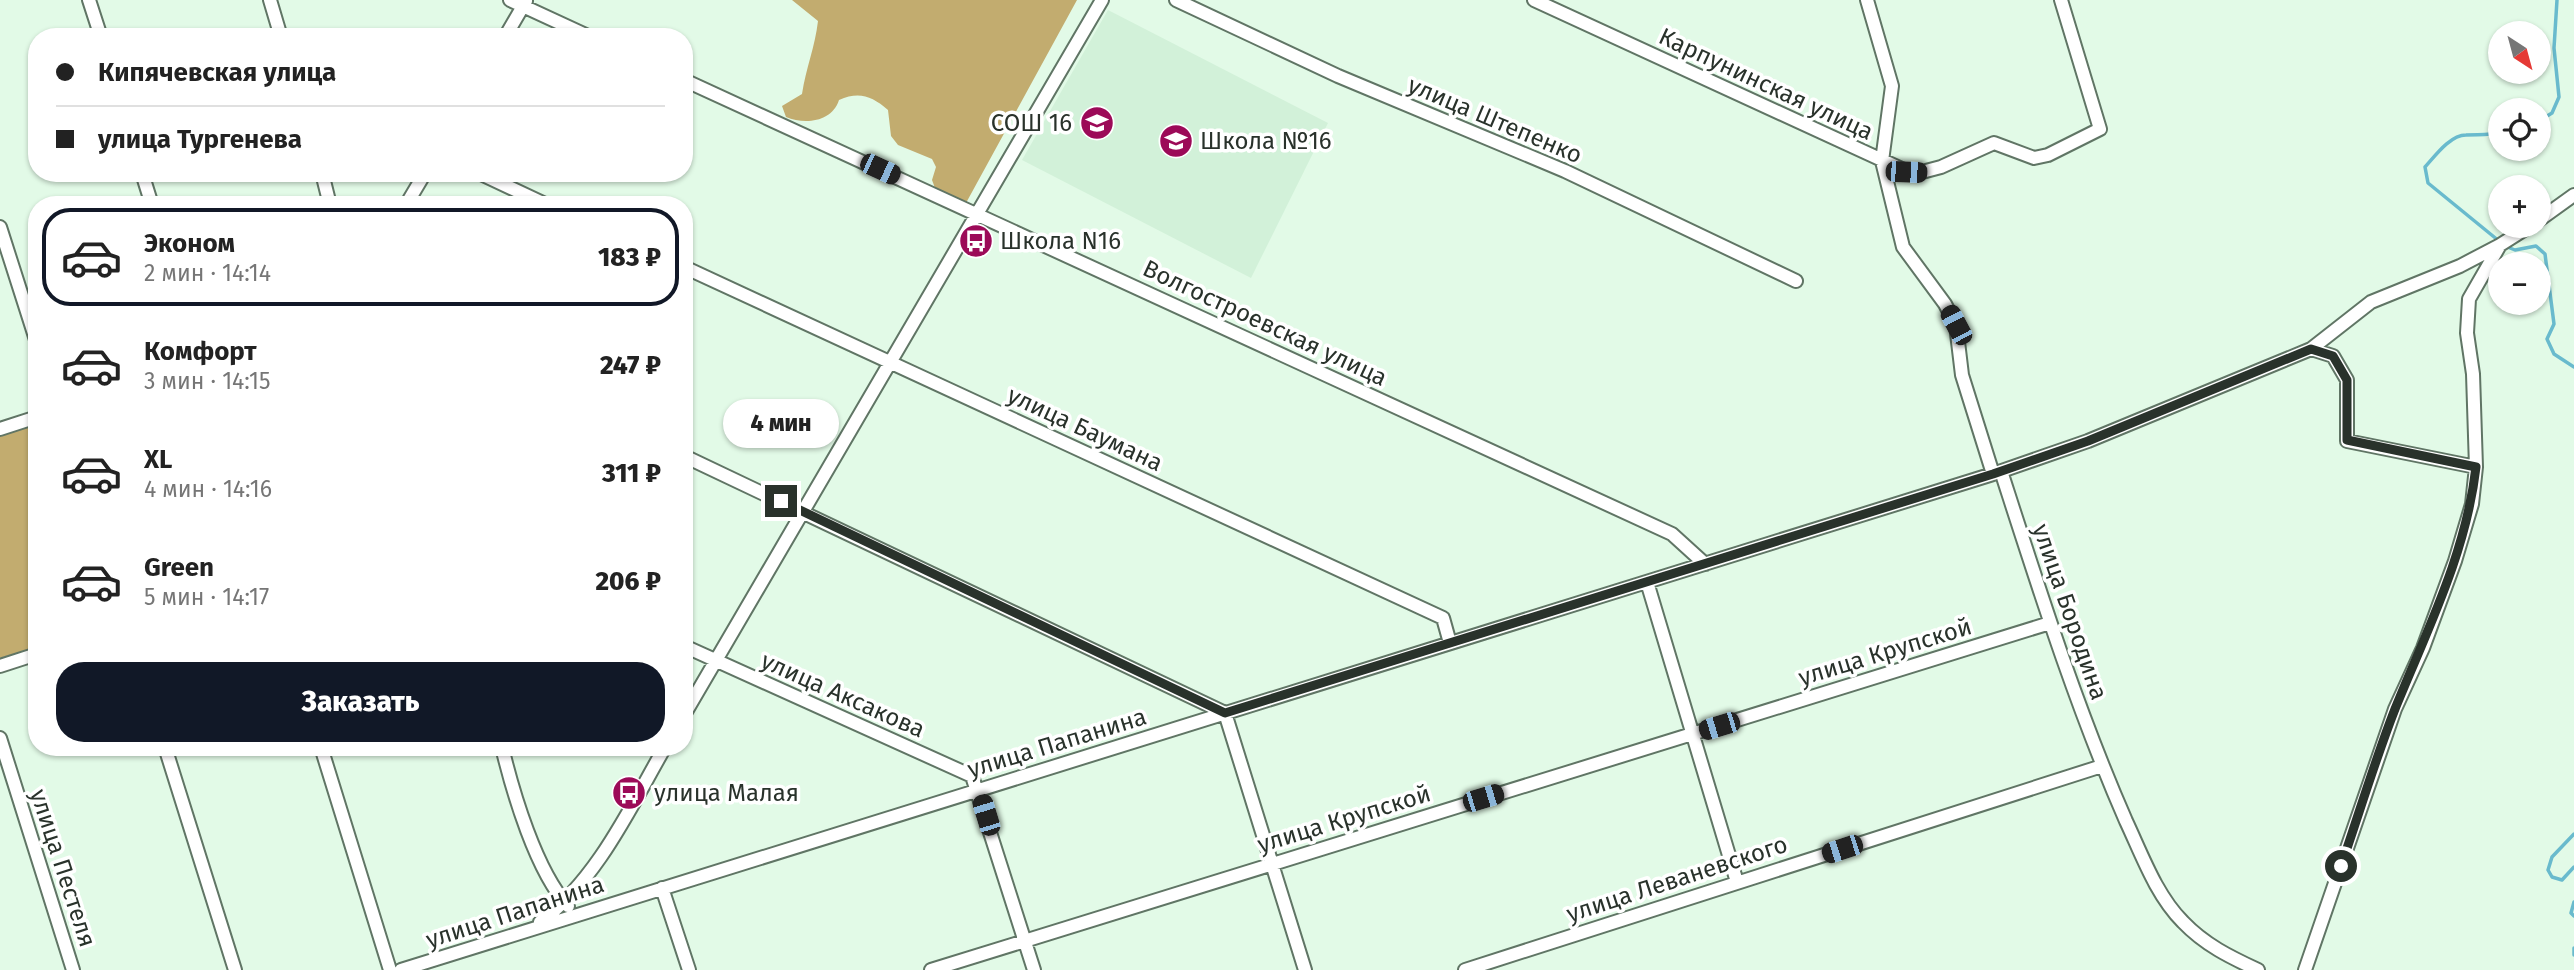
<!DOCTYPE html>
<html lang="ru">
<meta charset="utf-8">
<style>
body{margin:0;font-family:"Fira Sans",sans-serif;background:#f2f2f2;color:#222;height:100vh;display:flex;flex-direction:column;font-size:26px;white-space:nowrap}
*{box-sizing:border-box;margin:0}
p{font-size:23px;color:#767676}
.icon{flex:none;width:38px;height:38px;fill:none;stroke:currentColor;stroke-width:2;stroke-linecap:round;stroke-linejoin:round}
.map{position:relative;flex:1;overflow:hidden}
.panel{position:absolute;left:28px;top:196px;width:665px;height:560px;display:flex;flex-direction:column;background:#fff;border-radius:28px;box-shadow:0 2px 5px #0004}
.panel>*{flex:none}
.guide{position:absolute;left:28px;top:28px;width:665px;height:154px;border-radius:28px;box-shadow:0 2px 5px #0004;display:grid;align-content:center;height:154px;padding:0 28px;background:#fff}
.needle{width:46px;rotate:144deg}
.controls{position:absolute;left:2488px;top:21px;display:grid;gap:14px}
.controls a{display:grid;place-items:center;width:63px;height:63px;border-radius:50%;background:#fff;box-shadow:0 2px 5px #0004;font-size:35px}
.end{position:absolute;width:32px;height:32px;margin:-16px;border:9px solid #29322b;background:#fff;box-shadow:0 0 0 4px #fff}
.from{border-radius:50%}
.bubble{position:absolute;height:49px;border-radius:24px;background:#fff;box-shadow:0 2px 5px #0004;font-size:23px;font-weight:800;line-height:49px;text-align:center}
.car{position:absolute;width:21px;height:42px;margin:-21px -10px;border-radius:9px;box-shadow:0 0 5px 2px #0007;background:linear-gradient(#222 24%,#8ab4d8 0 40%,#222 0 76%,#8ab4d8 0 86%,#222 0)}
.guide b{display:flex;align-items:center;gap:24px;height:66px;font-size:26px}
.guide b+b{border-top:2px solid #e0e0e0}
.guide i{width:18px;height:18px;background:#222}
ul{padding:12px 0 0;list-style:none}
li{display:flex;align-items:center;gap:21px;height:98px;margin:0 14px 10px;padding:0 14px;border:4px solid transparent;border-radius:28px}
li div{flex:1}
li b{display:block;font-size:26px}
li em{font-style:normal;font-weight:800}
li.selected{border-color:#111827}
li>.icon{width:63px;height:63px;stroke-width:1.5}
.button{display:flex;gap:14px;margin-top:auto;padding:14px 28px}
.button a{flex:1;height:80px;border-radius:28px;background:#111827;color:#fff;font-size:28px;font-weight:800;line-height:80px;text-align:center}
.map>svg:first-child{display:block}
.built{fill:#d2f1d9}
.forest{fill:#c2ac6f}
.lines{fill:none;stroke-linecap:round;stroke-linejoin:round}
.stream{stroke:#69bacd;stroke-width:3.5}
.minor-casing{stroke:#607565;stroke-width:16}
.minor{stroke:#fff;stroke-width:12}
.route{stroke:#29322b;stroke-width:9}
.labels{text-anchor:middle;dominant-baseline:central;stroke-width:7;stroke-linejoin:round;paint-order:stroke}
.street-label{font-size:24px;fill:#29322b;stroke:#fff}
.poi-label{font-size:24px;fill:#29322b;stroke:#fff;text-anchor:start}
</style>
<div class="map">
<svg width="2574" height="970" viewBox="0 0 2574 970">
<rect width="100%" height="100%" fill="#e2fae7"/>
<path class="built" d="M 1108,10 L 1328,123 L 1251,278 L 1022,160 Z"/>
<path class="forest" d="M 792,0 L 1077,0 L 966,203 L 935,188 L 932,180 L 936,167 L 932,159 L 898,145 L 891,136 L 888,110 C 872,96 859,91 839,100 C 832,122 805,125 786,117 L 782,106 L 802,94 C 806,68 815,47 818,21 Z
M 37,423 L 37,647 L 0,658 L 0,435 Z"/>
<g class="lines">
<path class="stream" d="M 2539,121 L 2552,113 L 2559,97 L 2554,48 L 2557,0
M 2499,241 L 2428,183 L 2425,167 C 2435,156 2450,135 2466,135 C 2479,134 2487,136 2501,132
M 2505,246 L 2515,250 L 2536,246 L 2545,254 L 2554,324 L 2547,339 L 2554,354 L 2574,367
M 2574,834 L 2552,857 L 2548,870 L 2552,877 L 2562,880 L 2574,867
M 2574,902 L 2571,913 L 2574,916
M 2574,948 L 2574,955"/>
<g class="minor-casing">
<path id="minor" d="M 89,0 L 101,37
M 270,0 L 281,37
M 510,0 L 590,37
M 1176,0 L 1338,76 L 1565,171 L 1796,281
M 1534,0 L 1906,171 L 1922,172 L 1941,167 L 1994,143 L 2034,158 L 2048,155 L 2100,129 L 2061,0
M 1867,0 L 1892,86 L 1882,161 L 1903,247 L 1945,304 L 1956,325 L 1962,375 L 1993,474
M 505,37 L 526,1
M 684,80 L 1672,534 L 1705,564
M 142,173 L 152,205
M 322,173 L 330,205
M 479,173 L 547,205
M 406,205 L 425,173
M 2539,220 L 2574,195
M 0,227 L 37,343
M 684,267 L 1443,618 L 1450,643
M 2311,349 L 2333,356 L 2347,380 L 2347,441 L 2476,467
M 0,429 L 37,417
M 684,456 L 1225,713 L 1305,970
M 2001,471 C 2039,589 2076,707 2126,821 C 2142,855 2156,895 2183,922 C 2205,945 2230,957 2258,970
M 1647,582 L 1737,882
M 684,646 L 972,776 L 1034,970
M 0,666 L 37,654
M 684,715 L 1102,0
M 0,738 L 73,970
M 165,747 L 235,970
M 321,747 L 390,970
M 502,747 C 513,793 536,871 568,906
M 662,888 L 689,970
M 540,922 C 597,880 630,808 665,747
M 401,970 L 1993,474 L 2088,441 L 2311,349 L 2371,302 L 2460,266 L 2500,245
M 931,970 L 2050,623
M 1465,970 L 2102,766
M 2305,970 L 2395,709 L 2423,648 L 2455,561 L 2472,504 L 2476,467 L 2473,374 L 2467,333 L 2469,299 L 2500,245 L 2530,226"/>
</g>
<use href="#minor" class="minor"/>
</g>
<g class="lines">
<path class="route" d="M 781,501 L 1225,713 L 1993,474 L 2088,441 L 2311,349 L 2333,356 L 2347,380 L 2347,440 L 2476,467 C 2466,554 2427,630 2395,709 C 2375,760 2359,814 2341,866"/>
</g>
<defs>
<g id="school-disc" transform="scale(1.75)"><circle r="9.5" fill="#9c0a58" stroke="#fff"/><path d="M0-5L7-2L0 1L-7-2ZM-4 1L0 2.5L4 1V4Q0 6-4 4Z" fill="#fff"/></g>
<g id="bus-disc" transform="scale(1.75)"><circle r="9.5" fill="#9c0a58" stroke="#fff"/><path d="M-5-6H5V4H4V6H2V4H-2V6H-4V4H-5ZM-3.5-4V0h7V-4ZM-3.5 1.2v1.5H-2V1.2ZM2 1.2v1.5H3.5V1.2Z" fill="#fff"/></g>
</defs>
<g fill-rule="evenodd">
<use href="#school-disc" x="1097" y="123"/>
<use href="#school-disc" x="1176" y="141"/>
<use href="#bus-disc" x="976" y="241"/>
<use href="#bus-disc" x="629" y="793"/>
</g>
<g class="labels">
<g class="street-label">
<text transform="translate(1766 84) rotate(25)">Карпунинская улица</text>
<text transform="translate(1495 120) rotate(23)">улица Штепенко</text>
<text transform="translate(1265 323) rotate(25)">Волгостроевская улица</text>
<text transform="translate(1085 429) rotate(25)">улица Баумана</text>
<text transform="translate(2070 612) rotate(71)">улица Бородина</text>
<text transform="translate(1885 652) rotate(-17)">улица Крупской</text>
<text transform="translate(843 695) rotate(24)">улица Аксакова</text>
<text transform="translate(1057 743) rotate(-17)">улица Папанина</text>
<text transform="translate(1344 819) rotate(-17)">улица Крупской</text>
<text transform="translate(63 868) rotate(72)">улица Пестеля</text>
<text transform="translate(1677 879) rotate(-18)">улица Леваневского</text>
<text transform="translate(515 912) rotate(-18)">улица Папанина</text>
</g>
<g class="poi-label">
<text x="1072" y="123" text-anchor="end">СОШ 16</text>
<text x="1200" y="141">Школа №16</text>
<text x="1000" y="241">Школа N16</text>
<text x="654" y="793">улица Малая</text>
</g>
</g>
</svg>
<div class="controls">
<a><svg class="needle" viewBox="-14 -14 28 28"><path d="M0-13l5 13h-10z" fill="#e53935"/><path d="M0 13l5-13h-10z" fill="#767676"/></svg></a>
<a><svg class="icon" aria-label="locate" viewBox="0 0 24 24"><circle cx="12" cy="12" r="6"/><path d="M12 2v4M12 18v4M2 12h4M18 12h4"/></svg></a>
<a>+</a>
<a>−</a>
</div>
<i class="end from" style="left:2341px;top:866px"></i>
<i class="end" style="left:781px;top:501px"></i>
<div class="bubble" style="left:723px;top:399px;width:116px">4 мин</div>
<i class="car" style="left:880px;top:169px;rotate:115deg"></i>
<i class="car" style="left:1906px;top:172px;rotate:92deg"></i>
<i class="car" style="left:1956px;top:325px;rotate:332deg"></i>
<i class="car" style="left:1719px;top:726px;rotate:253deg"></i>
<i class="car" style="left:1483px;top:798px;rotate:73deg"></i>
<i class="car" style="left:986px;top:815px;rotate:343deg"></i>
<i class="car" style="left:1842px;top:849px;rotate:252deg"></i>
<div class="guide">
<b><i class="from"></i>Кипячевская улица</b>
<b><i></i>улица Тургенева</b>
</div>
<section class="panel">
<ul>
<li class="selected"><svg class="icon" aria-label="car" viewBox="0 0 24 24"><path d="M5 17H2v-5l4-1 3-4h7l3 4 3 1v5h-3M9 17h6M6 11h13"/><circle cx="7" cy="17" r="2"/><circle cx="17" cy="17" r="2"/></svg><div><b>Эконом</b><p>2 мин · 14:14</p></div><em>183 ₽</em></li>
<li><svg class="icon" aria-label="car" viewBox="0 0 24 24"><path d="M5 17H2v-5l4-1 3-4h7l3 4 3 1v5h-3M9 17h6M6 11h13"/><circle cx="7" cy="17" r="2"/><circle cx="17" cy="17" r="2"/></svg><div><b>Комфорт</b><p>3 мин · 14:15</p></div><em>247 ₽</em></li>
<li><svg class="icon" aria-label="car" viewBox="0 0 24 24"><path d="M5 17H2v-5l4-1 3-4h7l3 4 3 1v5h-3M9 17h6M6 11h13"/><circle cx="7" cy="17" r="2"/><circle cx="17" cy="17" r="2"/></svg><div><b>XL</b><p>4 мин · 14:16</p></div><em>311 ₽</em></li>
<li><svg class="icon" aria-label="car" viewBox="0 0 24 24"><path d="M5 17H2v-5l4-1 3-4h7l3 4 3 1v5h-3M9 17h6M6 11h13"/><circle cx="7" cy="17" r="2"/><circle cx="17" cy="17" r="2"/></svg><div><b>Green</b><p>5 мин · 14:17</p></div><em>206 ₽</em></li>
</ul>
<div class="button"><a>Заказать</a></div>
</section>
</div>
